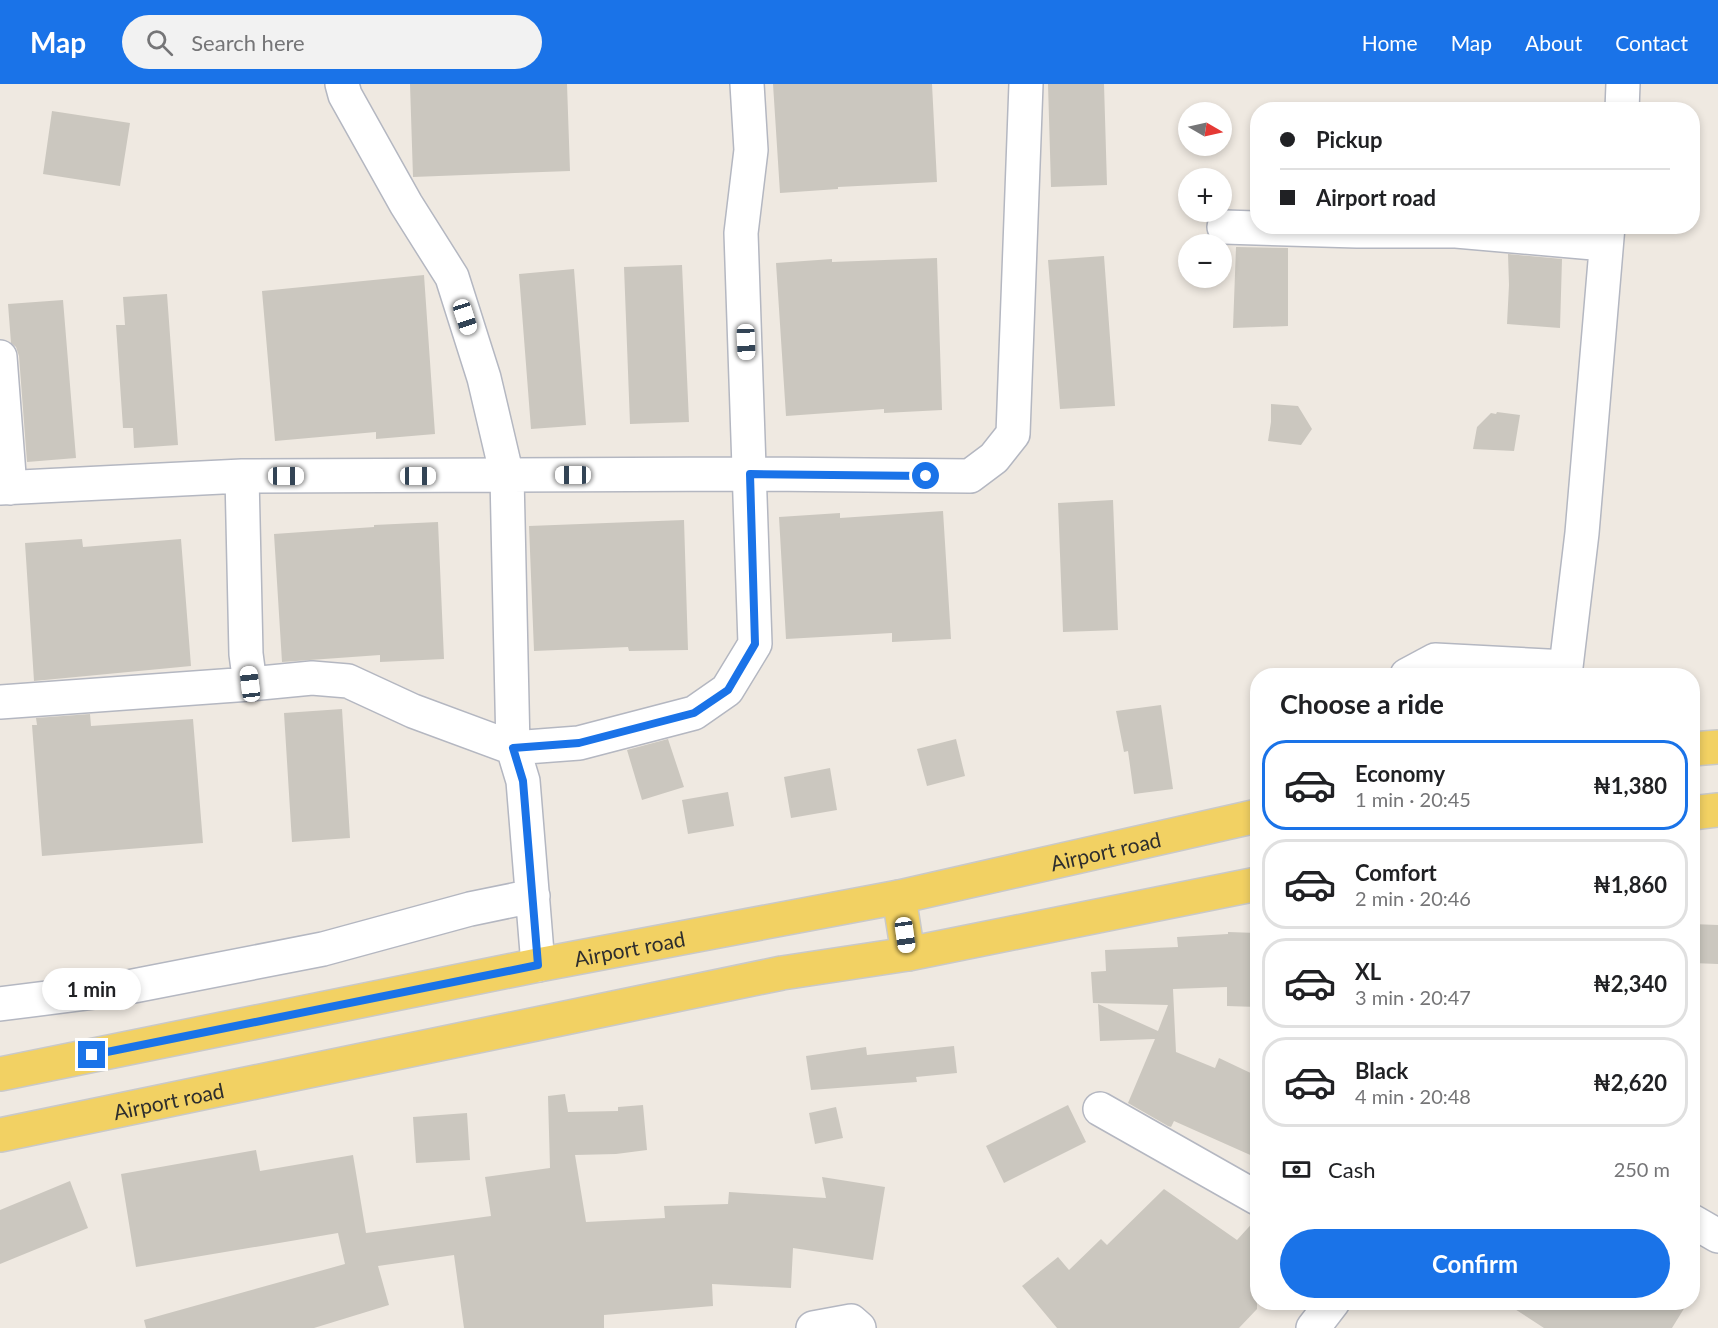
<!DOCTYPE html>
<meta charset="utf-8">
<style>
body{margin:0;font-family:Lato,sans-serif;background:#f2f2f2;color:#202124;height:100vh;display:flex;flex-direction:column;font-size:22px;white-space:nowrap}
*{box-sizing:border-box;margin:0}
p{font-size:20px;color:#757577}
.icon{flex:none;width:33px;height:33px;fill:none;stroke:currentColor;stroke-width:2;stroke-linecap:round;stroke-linejoin:round}
.map{position:relative;flex:1;overflow:hidden}
.sheet{position:absolute;left:1250px;top:584px;width:450px;height:642px;display:flex;flex-direction:column;background:#fff;border-radius:24px;box-shadow:0 3px 9px #0003}
.sheet>*{flex:none}
.top-card{position:absolute;left:1250px;top:18px;width:450px;height:132px;border-radius:24px;box-shadow:0 3px 9px #0003;display:grid;align-content:center;height:132px;padding:0 30px;background:#fff}
.needle{width:39px;rotate:99deg}
.fabs{position:absolute;left:1178px;top:18px;display:grid;gap:12px}
.fabs a{display:grid;place-items:center;width:54px;height:54px;border-radius:50%;background:#fff;box-shadow:0 3px 9px #0003;font-size:30px}
.end{position:absolute;width:27px;height:27px;margin:-14px;border:8px solid #1a73e8;background:#fff;box-shadow:0 0 0 3px #fff}
.from{border-radius:50%}
.bubble{position:absolute;height:42px;border-radius:21px;background:#fff;box-shadow:0 3px 9px #0003;font-size:20px;font-weight:700;line-height:42px;text-align:center}
.car{position:absolute;width:18px;height:36px;margin:-18px -9px;border-radius:8px;box-shadow:0 0 4px 2px #0007;background:linear-gradient(#fff 24%,#345 0 40%,#fff 0 76%,#345 0 86%,#fff 0)}
.top-card b{display:flex;align-items:center;gap:21px;height:57px;font-size:22px}
.top-card b+b{border-top:2px solid #e0e0e0}
.top-card i{width:15px;height:15px;background:#202124}
ul{padding:0;list-style:none}
li{display:flex;align-items:center;gap:18px;height:90px;margin:0 12px 9px;padding:0 18px;border:3px solid #e0e0e0;border-radius:24px}
li div{flex:1}
li b{display:block;font-size:22px}
li em{font-style:normal;font-weight:700}
li.active{border-color:#1a73e8}
li>.icon{width:54px;height:54px;stroke-width:1.5}
h2{padding:0 30px;font-size:27px;line-height:72px}
.pay{display:flex;align-items:center;gap:15px;height:66px;padding:0 30px;font-size:22px}
.pay p{margin-inline-start:auto}
.primary-button{display:flex;gap:12px;margin-top:auto;padding:12px 30px}
.primary-button a{flex:1;height:69px;border-radius:36px;background:#1a73e8;color:#fff;font-size:24px;font-weight:700;line-height:69px;text-align:center}
header{display:flex;align-items:center;gap:36px;box-sizing:border-box;height:84px;padding:0 30px;background:#1a73e8;color:#fff}
header strong{font-size:28px}
nav{display:flex;gap:33px;margin-inline-start:auto;font-size:21px}
.search{width:420px;height:54px;background:#f2f2f2;display:flex;align-items:center;gap:15px;box-sizing:border-box;padding:0 21px;border-radius:33px;color:#757577;font-size:22px}
.map>svg:first-child{display:block}
.building{fill:#cbc7bf}
.lines{fill:none;stroke-linecap:round;stroke-linejoin:round}
.minor-casing{stroke:#b4b7c1;stroke-width:36}
.major-casing{stroke:#c9c9c9;stroke-width:36}
.minor{stroke:#fff;stroke-width:33}
.major{stroke:#f2d163;stroke-width:33}
.route{stroke:#1a73e8;stroke-width:8}
.labels{text-anchor:middle;dominant-baseline:central;stroke-width:4.5;stroke-linejoin:round;paint-order:stroke}
.street-label{font-size:21px;fill:#2e2e2e;stroke:#fff}
</style>
<header>
<strong>Map</strong>
<div class="search"><svg class="icon" aria-label="search" viewBox="0 0 24 24"><circle cx="10" cy="10" r="6"/><path d="M15 15l6 6"/></svg>Search here</div>
<nav><a>Home</a><a>Map</a><a>About</a><a>Contact</a></nav>
</header>
<div class="map">
<svg width="1718" height="1244" viewBox="0 0 1718 1244">
<rect width="100%" height="100%" fill="#efe9e1"/>
<path class="building" d="M 410,0 L 567,0 L 570,87 L 413,93 Z
M 773,0 L 932,0 L 937,98 L 838,103 L 838,105 L 780,109 Z
M 1048,0 L 1104,0 L 1107,101 L 1051,103 Z
M 52,27 L 130,39 L 120,102 L 43,90 Z
M 1236,163 L 1288,164 L 1288,242 L 1233,244 Z
M 1508,170 L 1562,175 L 1560,244 L 1507,240 L 1509,201 Z
M 1104,172 L 1115,322 L 1060,325 L 1048,176 Z
M 937,174 L 942,326 L 884,329 L 884,325 L 786,332 L 776,179 L 832,175 L 832,178 Z
M 682,181 L 689,338 L 630,340 L 624,183 Z
M 574,185 L 586,341 L 531,345 L 519,190 Z
M 424,191 L 435,350 L 376,355 L 376,348 L 275,357 L 262,207 Z
M 167,210 L 178,361 L 134,364 L 133,344 L 123,344 L 116,241 L 125,241 L 123,213 Z
M 63,216 L 76,374 L 27,378 L 19,272 L 16,263 L 11,259 L 8,220 Z
M 1271,320 L 1298,322 L 1312,345 L 1301,361 L 1268,357 L 1271,338 Z
M 1497,328 L 1520,331 L 1514,367 L 1473,365 L 1477,343 L 1491,329 L 1496,330 Z
M 1113,416 L 1118,546 L 1063,548 L 1058,419 Z
M 943,427 L 951,555 L 892,558 L 892,549 L 786,555 L 779,433 L 840,429 L 840,434 Z
M 684,436 L 688,566 L 629,567 L 628,563 L 534,567 L 529,442 Z
M 438,438 L 444,575 L 380,578 L 380,571 L 282,578 L 274,450 L 374,443 L 374,441 Z
M 82,455 L 83,463 L 181,455 L 191,582 L 34,597 L 25,459 Z
M 1161,621 L 1173,705 L 1134,710 L 1128,667 L 1124,668 L 1116,627 Z
M 342,625 L 350,754 L 292,758 L 284,629 Z
M 90,630 L 91,642 L 193,635 L 203,759 L 42,772 L 32,641 L 37,641 L 36,634 Z
M 668,655 L 684,703 L 642,716 L 627,666 Z
M 956,655 L 965,692 L 927,702 L 917,665 Z
M 830,684 L 837,726 L 791,734 L 784,693 Z
M 728,708 L 734,742 L 688,750 L 682,716 Z
M 1692,840 L 1718,841 L 1718,880 L 1692,879 Z
M 1228,848 L 1257,849 L 1257,923 L 1227,922 L 1227,903 L 1173,905 L 1176,968 L 1215,984 L 1219,974 L 1257,992 L 1257,1074 L 1174,1037 L 1171,1043 L 1168,1042 L 1128,1019 L 1155,955 L 1100,957 L 1098,920 L 1158,947 L 1168,921 L 1093,919 L 1091,888 L 1106,887 L 1105,866 L 1178,863 L 1177,853 L 1228,850 Z
M 954,962 L 957,989 L 916,993 L 917,998 L 811,1006 L 806,972 L 866,963 L 867,971 Z
M 565,1010 L 568,1028 L 618,1027 L 618,1023 L 643,1021 L 647,1066 L 616,1070 L 575,1071 L 586,1138 L 665,1134 L 664,1122 L 728,1120 L 729,1108 L 826,1114 L 822,1093 L 885,1103 L 873,1176 L 793,1164 L 791,1204 L 712,1200 L 713,1222 L 604,1231 L 604,1244 L 464,1244 L 454,1171 L 378,1182 L 389,1221 L 314,1244 L 146,1244 L 144,1236 L 345,1180 L 338,1149 L 136,1183 L 121,1090 L 256,1066 L 260,1087 L 353,1071 L 366,1149 L 491,1132 L 485,1093 L 550,1084 L 548,1012 Z
M 1068,1021 L 1086,1058 L 1004,1099 L 986,1062 Z
M 836,1023 L 843,1054 L 815,1060 L 809,1029 Z
M 467,1029 L 470,1076 L 416,1079 L 413,1033 Z
M 70,1097 L 88,1144 L 0,1180 L 0,1126 Z
M 1164,1105 L 1237,1156 L 1257,1134 L 1257,1225 L 1239,1244 L 1057,1244 L 1022,1202 L 1058,1173 L 1069,1186 L 1101,1155 L 1107,1161 Z
M 1504,1218 L 1688,1218 L 1672,1244 L 1544,1244 Z"/>
<g class="lines">
<g class="minor-casing">
<path id="minor" d="M 342,0 L 345,11 L 406,120 L 452,193 L 484,294 L 507,392 L 513,664 L 523,697 L 538,881
M 1622,26 L 1623,0
M 1224,143 L 1357,147 L 1456,147 L 1605,160
M 0,273 L 10,404
M 242,392 L 246,570 L 250,600 L 312,594 L 348,597 L 413,627 L 513,664 L 579,659 L 694,629 L 727,606 L 755,560 L 741,149 L 751,66 L 747,0
M 0,404 L 242,392 L 750,390 L 970,392 L 994,374 L 1013,350 L 1026,0
M 1407,591 L 1435,576 L 1566,583
M 1565,591 L 1582,449 L 1608,142
M 0,618 L 250,600
M 0,920 L 118,905 L 323,865 L 470,825 L 533,812
M 1100,1025 L 1257,1114
M 1692,1137 L 1718,1152
M 813,1244 L 851,1237 L 859,1244
M 1313,1244 L 1333,1218"/>
</g>
<g class="major-casing">
<g id="major">
<path d="M 1692,665 L 1718,663"/>
<path d="M 1692,729 L 1718,726"/>
<path d="M 899,813 L 908,870"/>
<path id="s1" d="M 0,990 L 538,881 L 899,813 L 1257,732"/>
<path id="s2" d="M 0,1051 L 782,889 L 908,870 L 1257,800"/>
</g>
</g>
<use href="#minor" class="minor"/>
<use href="#major" class="major"/>
</g>
<g class="lines">
<path class="route" d="M 92,971 L 538,881 L 523,697 L 513,664 L 579,659 L 694,629 L 728,606 L 755,560 L 750,390 L 926,392"/>
</g>
<g class="labels">
<g class="street-label">
<text stroke="none"><textPath href="#s1" startOffset="1128">Airport road</textPath></text>
<text stroke="none"><textPath href="#s1" startOffset="642">Airport road</textPath></text>
<text stroke="none"><textPath href="#s2" startOffset="172">Airport road</textPath></text>
</g>
</g>
</svg>
<div class="fabs">
<a><svg class="needle" viewBox="-14 -14 28 28"><path d="M0-13l5 13h-10z" fill="#e53935"/><path d="M0 13l5-13h-10z" fill="#757577"/></svg></a>
<a>+</a>
<a>−</a>
</div>
<i class="end from" style="left:926px;top:392px"></i>
<i class="end" style="left:92px;top:971px"></i>
<div class="bubble" style="left:42px;top:884px;width:99px">1 min</div>
<i class="car" style="left:465px;top:233px;rotate:162deg"></i>
<i class="car" style="left:746px;top:258px;rotate:178deg"></i>
<i class="car" style="left:573px;top:391px;rotate:270deg"></i>
<i class="car" style="left:286px;top:392px;rotate:90deg"></i>
<i class="car" style="left:418px;top:392px;rotate:90deg"></i>
<i class="car" style="left:250px;top:600px;rotate:353deg"></i>
<i class="car" style="left:905px;top:851px;rotate:172deg"></i>
<div class="top-card">
<b><i class="from"></i>Pickup</b>
<b><i></i>Airport road</b>
</div>
<section class="sheet">
<h2>Choose a ride</h2>
<ul>
<li class="active"><svg class="icon" aria-label="car" viewBox="0 0 24 24"><path d="M5 17H2v-5l4-1 3-4h7l3 4 3 1v5h-3M9 17h6M6 11h13"/><circle cx="7" cy="17" r="2"/><circle cx="17" cy="17" r="2"/></svg><div><b>Economy</b><p>1 min · 20:45</p></div><em>₦1,380</em></li>
<li><svg class="icon" aria-label="car" viewBox="0 0 24 24"><path d="M5 17H2v-5l4-1 3-4h7l3 4 3 1v5h-3M9 17h6M6 11h13"/><circle cx="7" cy="17" r="2"/><circle cx="17" cy="17" r="2"/></svg><div><b>Comfort</b><p>2 min · 20:46</p></div><em>₦1,860</em></li>
<li><svg class="icon" aria-label="car" viewBox="0 0 24 24"><path d="M5 17H2v-5l4-1 3-4h7l3 4 3 1v5h-3M9 17h6M6 11h13"/><circle cx="7" cy="17" r="2"/><circle cx="17" cy="17" r="2"/></svg><div><b>XL</b><p>3 min · 20:47</p></div><em>₦2,340</em></li>
<li><svg class="icon" aria-label="car" viewBox="0 0 24 24"><path d="M5 17H2v-5l4-1 3-4h7l3 4 3 1v5h-3M9 17h6M6 11h13"/><circle cx="7" cy="17" r="2"/><circle cx="17" cy="17" r="2"/></svg><div><b>Black</b><p>4 min · 20:48</p></div><em>₦2,620</em></li>
</ul>
<div class="pay"><svg class="icon" aria-label="cash" viewBox="0 0 24 24"><path d="M3 7h18v10H3z"/><circle cx="12" cy="12" r="2"/></svg>Cash<p>250 m</p></div>
<div class="primary-button"><a>Confirm</a></div>
</section>
</div>
